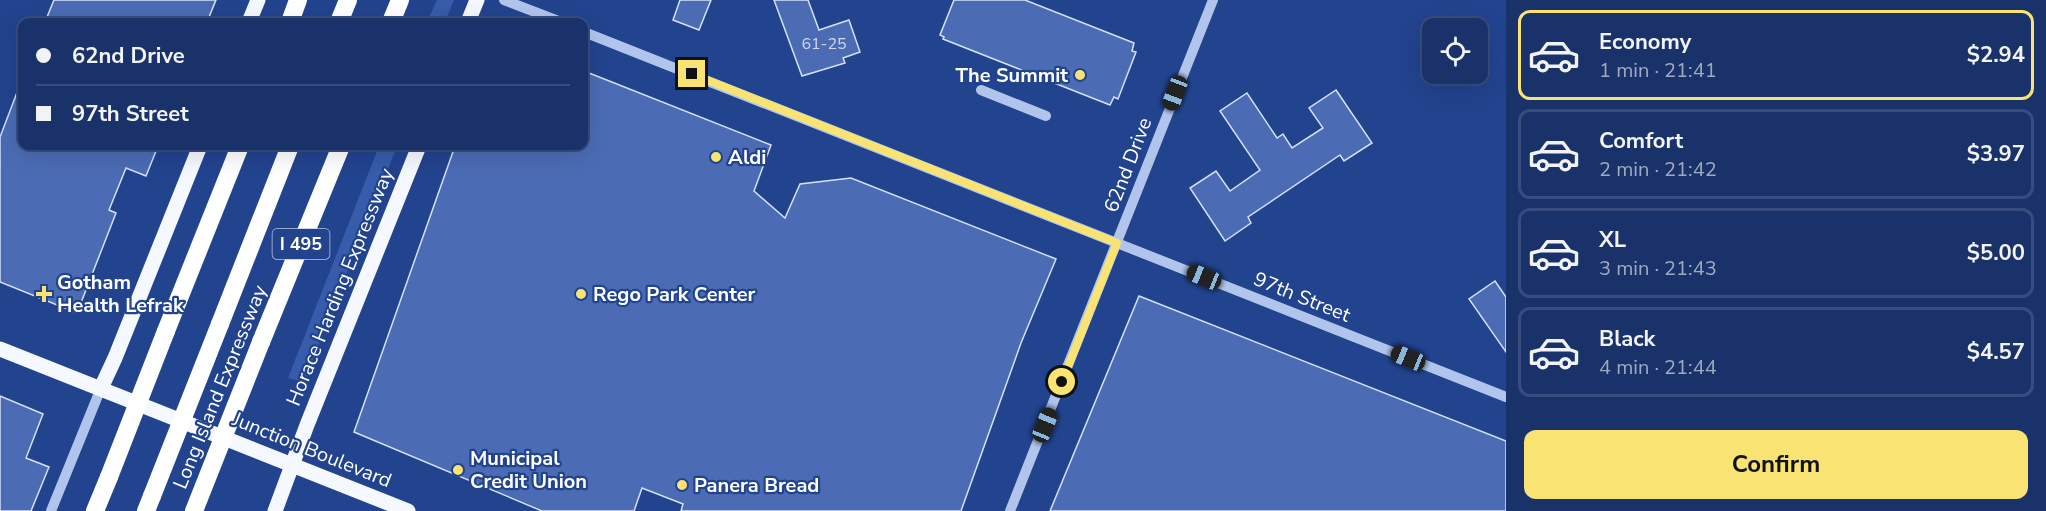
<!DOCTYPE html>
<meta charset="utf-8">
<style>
body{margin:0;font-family:"Nunito Sans",sans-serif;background:#233a70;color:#f1f3f6;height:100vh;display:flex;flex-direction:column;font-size:22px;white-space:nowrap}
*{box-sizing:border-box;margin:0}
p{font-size:20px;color:#9faac1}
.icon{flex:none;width:33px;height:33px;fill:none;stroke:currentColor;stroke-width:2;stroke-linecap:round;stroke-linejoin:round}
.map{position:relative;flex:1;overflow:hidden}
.drawer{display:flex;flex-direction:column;background:#1a326a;width:540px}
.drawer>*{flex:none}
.hud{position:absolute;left:18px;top:18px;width:570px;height:132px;border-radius:12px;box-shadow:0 6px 24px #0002,0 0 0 2px #384d7e;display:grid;align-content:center;height:132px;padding:0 18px;background:#1a326a}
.fabs{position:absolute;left:1422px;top:18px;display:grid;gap:12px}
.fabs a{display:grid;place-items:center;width:66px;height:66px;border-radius:12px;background:#1a326a;box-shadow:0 6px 24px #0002,0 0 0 2px #384d7e;font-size:30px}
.end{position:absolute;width:27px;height:27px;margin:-14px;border:8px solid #f8e373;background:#111;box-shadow:0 0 0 3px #111}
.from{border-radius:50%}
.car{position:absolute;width:18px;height:36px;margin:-18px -9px;border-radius:8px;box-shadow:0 0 4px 2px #0007;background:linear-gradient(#222 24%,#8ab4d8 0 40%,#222 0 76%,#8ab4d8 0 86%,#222 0)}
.hud b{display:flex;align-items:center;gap:21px;height:57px;font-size:22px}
.hud b+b{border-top:2px solid #384d7e}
.hud i{width:15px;height:15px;background:#f1f3f6}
ul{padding:10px 0 0;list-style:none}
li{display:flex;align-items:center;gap:18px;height:90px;margin:0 12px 9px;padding:0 6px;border:3px solid #384d7e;border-radius:12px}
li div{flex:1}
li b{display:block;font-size:22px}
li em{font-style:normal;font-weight:700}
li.selected{border-color:#f8e373}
li>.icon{width:54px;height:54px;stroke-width:1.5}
.primary-button{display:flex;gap:12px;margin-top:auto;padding:12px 18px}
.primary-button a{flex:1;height:69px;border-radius:12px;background:#f8e373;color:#111;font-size:24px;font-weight:700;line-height:69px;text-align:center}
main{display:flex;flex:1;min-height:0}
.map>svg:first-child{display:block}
.green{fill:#365cab}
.building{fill:#4b6cb5;stroke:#d6e1f9;stroke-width:1.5}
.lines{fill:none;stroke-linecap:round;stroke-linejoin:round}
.minor{stroke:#b1c4ec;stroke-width:10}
.major{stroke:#f6f8ff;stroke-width:15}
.highway{stroke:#fff;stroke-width:18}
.highway-bridge{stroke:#fff;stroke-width:18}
.route{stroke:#f8e373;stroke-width:8}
.poi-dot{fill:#f8e373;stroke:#22438e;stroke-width:2}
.labels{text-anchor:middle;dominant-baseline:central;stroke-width:4.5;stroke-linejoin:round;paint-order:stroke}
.number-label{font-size:16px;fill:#d2daec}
.shield{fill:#22438e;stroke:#bdc7dd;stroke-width:1.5}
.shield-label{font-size:18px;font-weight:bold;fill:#fff}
.poi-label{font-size:20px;font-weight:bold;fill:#fff;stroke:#22438e;text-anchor:start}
.street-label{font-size:20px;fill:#fff;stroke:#22438e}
</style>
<main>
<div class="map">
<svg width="1506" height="511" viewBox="0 0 1506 511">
<rect width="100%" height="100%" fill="#22438e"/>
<path class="green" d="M 437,0 L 454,0 L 445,22 L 427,22 Z
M 379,146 L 397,146 L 304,382 L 288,378 Z"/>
<path class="building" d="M 54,0 L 216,0 L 207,22 L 45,22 Z
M 680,0 L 711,0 L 699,30 L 673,20 Z
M 774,0 L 808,0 L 819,30 L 849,20 L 860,52 L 843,58 L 845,63 L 802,76 Z
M 954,0 L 1025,0 L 1134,43 L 1132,51 L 1136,52 L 1118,99 L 1114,97 L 1110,105 L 943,39 L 944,37 L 940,35 Z
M 584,71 L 771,145 L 754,191 L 785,218 L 800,184 L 851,178 L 1056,259 L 1021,343 L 961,511 L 681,511 L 683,504 L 642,488 L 634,511 L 542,511 L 354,432 L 455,146 L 584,146 Z
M 21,82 L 22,146 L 158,146 L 146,176 L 126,168 L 109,210 L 116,213 L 77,313 L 0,282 L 0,137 Z
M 1336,90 L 1372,143 L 1344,161 L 1340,155 L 1248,217 L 1251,223 L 1225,241 L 1190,188 L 1216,171 L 1230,191 L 1260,170 L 1220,111 L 1247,93 L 1277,138 L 1283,134 L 1292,148 L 1323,128 L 1309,108 Z
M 1495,281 L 1506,297 L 1506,352 L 1469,299 Z
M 1139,296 L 1506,441 L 1506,511 L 1050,511 Z
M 0,396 L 43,414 L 26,458 L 49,467 L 31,511 L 0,511 Z"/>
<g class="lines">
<path class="minor" d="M 504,0 L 561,22
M 584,32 L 1506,397
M 981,90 L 1046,116
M 51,511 L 101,388
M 1010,511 L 1213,0"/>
<path class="major" d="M 249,22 L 258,0
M 468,22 L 477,0
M 0,349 L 408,511
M 101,388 L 115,358 L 200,146
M 275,511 L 307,425 L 419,146"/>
<path class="highway" d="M 290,22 L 298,0
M 339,22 L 348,0
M 391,22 L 400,0
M 220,324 L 290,146
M 166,331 L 240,146
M 261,342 L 341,146
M 95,511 L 109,477
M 146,511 L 152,496"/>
<path class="highway-bridge" d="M 109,477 L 166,331
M 152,496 L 220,324
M 194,511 L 261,342"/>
</g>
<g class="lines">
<path class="route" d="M 692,74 L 1117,243 L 1062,382"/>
</g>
<g class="poi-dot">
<circle cx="1080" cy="75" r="6"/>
<circle cx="716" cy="157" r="6"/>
<path d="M41 285h6v6h6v6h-6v6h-6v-6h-6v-6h6z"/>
<circle cx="581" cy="294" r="6"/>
<circle cx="458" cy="470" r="6"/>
<circle cx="682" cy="485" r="6"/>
</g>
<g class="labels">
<g class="number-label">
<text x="824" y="44">61-25</text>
</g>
<rect class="shield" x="272.5" y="229" width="57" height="30" rx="4.5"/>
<g class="shield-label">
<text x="301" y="244">I 495</text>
</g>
<g class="poi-label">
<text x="1068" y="75" text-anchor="end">The Summit</text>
<text x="728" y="157">Aldi</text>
<text x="57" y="282">Gotham<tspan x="57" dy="23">Health Lefrak</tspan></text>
<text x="593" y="294">Rego Park Center</text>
<text x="470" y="458">Municipal<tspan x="470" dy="23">Credit Union</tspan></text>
<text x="694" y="485">Panera Bread</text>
</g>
<g class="street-label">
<text transform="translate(1128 165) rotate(-69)">62nd Drive</text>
<text transform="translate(340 287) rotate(-68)">Horace Harding Expressway</text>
<text transform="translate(1302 297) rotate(22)">97th Street</text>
<text transform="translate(220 387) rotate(-68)">Long Island Expressway</text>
<text transform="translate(312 450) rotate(22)">Junction Boulevard</text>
</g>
</g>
</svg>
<div class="fabs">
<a><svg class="icon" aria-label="locate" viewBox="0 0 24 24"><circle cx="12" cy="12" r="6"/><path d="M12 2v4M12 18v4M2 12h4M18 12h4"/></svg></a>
</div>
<i class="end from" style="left:1062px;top:382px"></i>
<i class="end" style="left:692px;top:74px"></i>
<i class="car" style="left:1175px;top:93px;rotate:201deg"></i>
<i class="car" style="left:1204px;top:277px;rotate:292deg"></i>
<i class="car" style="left:1408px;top:358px;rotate:292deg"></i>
<i class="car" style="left:1045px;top:425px;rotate:22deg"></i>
<div class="hud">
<b><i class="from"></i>62nd Drive</b>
<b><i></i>97th Street</b>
</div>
</div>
<section class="drawer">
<ul>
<li class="selected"><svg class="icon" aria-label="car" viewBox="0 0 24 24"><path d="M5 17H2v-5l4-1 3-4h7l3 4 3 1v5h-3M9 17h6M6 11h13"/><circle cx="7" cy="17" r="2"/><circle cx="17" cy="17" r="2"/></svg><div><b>Economy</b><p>1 min · 21:41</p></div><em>$2.94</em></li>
<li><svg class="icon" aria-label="car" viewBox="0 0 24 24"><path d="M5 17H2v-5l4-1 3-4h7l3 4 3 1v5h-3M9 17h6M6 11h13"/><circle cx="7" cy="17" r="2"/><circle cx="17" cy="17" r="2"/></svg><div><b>Comfort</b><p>2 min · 21:42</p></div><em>$3.97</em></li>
<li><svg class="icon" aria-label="car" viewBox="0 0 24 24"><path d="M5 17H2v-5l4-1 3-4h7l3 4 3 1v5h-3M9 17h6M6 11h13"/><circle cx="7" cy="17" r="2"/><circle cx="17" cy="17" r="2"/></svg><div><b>XL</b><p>3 min · 21:43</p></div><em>$5.00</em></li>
<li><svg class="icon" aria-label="car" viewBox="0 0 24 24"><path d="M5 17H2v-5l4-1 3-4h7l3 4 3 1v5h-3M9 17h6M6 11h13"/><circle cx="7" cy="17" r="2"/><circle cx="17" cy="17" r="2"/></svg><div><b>Black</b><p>4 min · 21:44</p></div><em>$4.57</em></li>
</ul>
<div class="primary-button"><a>Confirm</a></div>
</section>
</main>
